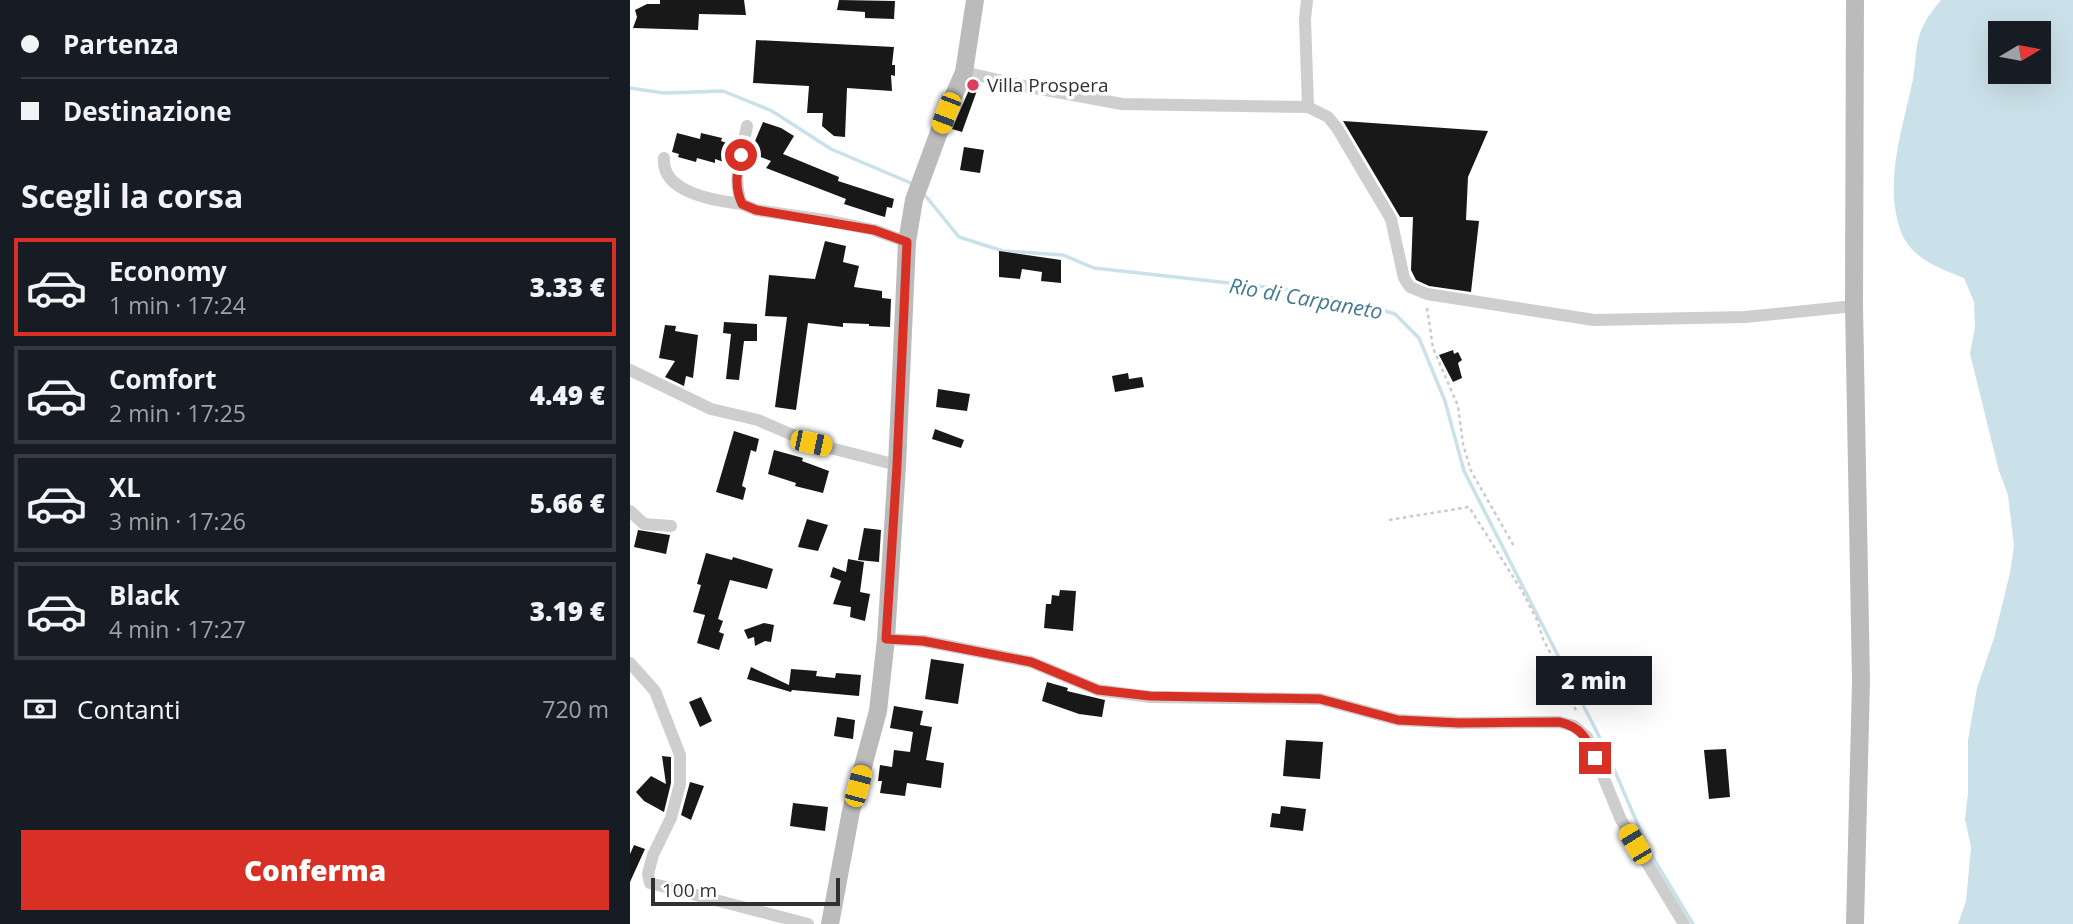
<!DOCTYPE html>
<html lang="it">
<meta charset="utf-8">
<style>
body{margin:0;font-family:"Open Sans",sans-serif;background:#242831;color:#f1f3f6;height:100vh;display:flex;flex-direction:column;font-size:26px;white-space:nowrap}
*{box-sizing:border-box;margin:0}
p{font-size:23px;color:#9ea1a6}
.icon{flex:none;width:38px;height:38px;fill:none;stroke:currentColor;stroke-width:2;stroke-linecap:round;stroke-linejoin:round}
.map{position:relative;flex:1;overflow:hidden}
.side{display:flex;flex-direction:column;background:#171b24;width:630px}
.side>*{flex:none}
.top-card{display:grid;align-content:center;height:154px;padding:0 21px;background:#171b24}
.needle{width:46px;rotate:80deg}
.fabs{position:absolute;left:1358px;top:21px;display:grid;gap:14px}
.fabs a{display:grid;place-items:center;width:63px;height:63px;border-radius:0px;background:#171b24;box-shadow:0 7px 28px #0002;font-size:35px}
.scale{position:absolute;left:21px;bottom:18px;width:189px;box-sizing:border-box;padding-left:7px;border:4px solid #313131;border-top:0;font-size:19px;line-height:24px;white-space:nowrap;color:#313131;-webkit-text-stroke:5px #fff;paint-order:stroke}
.end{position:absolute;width:32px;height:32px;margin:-16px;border:9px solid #d93025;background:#fff;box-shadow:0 0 0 4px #fff}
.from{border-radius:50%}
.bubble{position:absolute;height:49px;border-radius:0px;background:#171b24;box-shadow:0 7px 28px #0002;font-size:23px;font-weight:800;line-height:49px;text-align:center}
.car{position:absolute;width:21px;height:42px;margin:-21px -10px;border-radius:9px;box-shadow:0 0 5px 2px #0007;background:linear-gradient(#f5c518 24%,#345 0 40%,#f5c518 0 76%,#345 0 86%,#f5c518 0)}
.top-card b{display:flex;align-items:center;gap:24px;height:66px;font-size:26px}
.top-card b+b{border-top:2px solid #363941}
.top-card i{width:18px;height:18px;background:#f1f3f6}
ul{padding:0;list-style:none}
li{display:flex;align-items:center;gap:21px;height:98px;margin:0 14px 10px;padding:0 7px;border:4px solid #363941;border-radius:0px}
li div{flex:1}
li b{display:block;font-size:26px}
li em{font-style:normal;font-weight:800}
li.on{border-color:#d93025}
li>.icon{width:63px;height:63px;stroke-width:1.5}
h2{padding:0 21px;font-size:32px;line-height:84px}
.pay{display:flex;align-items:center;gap:18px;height:77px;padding:0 21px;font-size:26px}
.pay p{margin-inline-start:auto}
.action{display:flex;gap:14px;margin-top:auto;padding:14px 21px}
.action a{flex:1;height:80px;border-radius:0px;background:#d93025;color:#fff;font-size:28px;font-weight:800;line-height:80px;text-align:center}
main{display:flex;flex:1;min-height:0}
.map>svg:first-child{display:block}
.water{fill:#cbe1e9;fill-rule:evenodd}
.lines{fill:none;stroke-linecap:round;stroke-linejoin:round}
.stream{stroke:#cbe1e9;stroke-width:3.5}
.building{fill:#181818}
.path{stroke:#cbcbcb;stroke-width:2.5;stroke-dasharray:3.5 3.5;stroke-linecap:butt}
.street{stroke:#cecece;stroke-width:12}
.secondary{stroke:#bbb;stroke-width:18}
.route{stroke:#d93025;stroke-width:9}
.poi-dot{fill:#dc405c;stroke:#fff;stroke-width:2.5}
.labels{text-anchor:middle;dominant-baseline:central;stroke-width:7;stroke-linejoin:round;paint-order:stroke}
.poi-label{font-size:19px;fill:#313131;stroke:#fff;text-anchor:start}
.water-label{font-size:21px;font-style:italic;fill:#437a90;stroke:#fff}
</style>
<main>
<section class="side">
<div class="top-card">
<b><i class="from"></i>Partenza</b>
<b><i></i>Destinazione</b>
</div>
<h2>Scegli la corsa</h2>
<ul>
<li class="on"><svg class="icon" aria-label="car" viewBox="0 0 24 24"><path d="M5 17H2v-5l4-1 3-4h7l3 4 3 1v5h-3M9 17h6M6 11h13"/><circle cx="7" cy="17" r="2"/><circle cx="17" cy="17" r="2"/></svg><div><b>Economy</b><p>1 min · 17:24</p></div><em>3.33 €</em></li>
<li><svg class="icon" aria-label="car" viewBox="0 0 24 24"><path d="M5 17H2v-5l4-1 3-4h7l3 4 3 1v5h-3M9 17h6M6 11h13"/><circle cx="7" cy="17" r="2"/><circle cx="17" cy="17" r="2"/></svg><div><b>Comfort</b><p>2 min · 17:25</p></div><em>4.49 €</em></li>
<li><svg class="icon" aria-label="car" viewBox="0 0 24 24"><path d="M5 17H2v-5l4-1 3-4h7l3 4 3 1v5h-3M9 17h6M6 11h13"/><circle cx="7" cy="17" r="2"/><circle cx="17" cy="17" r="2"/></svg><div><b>XL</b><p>3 min · 17:26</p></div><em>5.66 €</em></li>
<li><svg class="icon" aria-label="car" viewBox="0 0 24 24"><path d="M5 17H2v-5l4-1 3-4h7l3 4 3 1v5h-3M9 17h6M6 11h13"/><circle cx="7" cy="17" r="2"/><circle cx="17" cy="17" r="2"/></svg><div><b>Black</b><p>4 min · 17:27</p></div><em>3.19 €</em></li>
</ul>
<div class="pay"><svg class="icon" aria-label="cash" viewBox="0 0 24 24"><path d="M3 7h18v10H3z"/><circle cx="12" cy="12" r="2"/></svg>Contanti<p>720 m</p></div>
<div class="action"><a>Conferma</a></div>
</section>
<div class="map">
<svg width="1443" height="924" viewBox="0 0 1443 924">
<rect width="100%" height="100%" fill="#fff"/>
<path class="water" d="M 1311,0 L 1443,0 L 1443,924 L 1328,924 L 1336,901 L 1341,847 L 1335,819 L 1338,794 L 1338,740 L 1347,688 L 1364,638 L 1380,573 L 1384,546 L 1378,495 L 1369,471 L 1340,354 L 1345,327 L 1344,302 L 1334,278 C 1310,269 1281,258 1271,232 C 1253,182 1273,128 1283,79 C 1286,62 1285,42 1293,26 C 1297,17 1305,8 1311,0 ZM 1370,33 L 1409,33 L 1409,72 L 1370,72 Z"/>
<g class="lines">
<path class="stream" d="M 0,88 L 34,93 L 93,91 L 142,111 L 201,149 L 283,184
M 294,194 L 329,237 L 373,251 L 433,255 L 464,268 L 654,289 L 728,303 L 765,314 L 789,338 L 815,401 L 834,471 L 975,748 L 1019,851 L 1063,924"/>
</g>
<path class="building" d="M 30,0 L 114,0 L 116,15 L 69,14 L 68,30 L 3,28 L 7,17 L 5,10 L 17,4 L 30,4 Z
M 209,0 L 265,1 L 264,19 L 235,18 L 235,12 L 207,10 Z
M 126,40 L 264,47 L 262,65 L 265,65 L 265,76 L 261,75 L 262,91 L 217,88 L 215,137 L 204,136 L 192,126 L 193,113 L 177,113 L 179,86 L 123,83 Z
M 342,83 L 349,85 L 332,132 L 322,129 Z
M 713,121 L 858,131 L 838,177 L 836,220 L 849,221 L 841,292 L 799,286 L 786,280 L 781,270 L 783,217 L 770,217 Z
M 133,122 L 151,128 L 164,136 L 153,154 L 209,177 L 208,181 L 264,199 L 262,208 L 257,207 L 255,217 L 248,215 L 214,204 L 216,199 L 136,168 L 141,161 L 120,153 Z
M 47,133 L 70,139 L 71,133 L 92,138 L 91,141 L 100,144 L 94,162 L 85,159 L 85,163 L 67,158 L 66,162 L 48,157 L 49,154 L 42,152 Z
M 334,147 L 354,150 L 350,173 L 330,170 Z
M 195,241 L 216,246 L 213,262 L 229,266 L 224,287 L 252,291 L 252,298 L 261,299 L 260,327 L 239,326 L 239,324 L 213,323 L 213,327 L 178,323 L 166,410 L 145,407 L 157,317 L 135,316 L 139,275 L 185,279 Z
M 369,251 L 431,260 L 431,283 L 411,281 L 412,272 L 392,269 L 390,279 L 369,277 Z
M 94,322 L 127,324 L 127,341 L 114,341 L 109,380 L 96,379 L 101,334 L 93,333 Z
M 35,325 L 46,326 L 45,331 L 68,335 L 63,378 L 56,376 L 54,386 L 35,377 L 45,361 L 29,358 Z
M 823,350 L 824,354 L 828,352 L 832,360 L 828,363 L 832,378 L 823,382 L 809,355 Z
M 498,373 L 499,379 L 512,377 L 514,387 L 485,392 L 482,376 Z
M 308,389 L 340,394 L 337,411 L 306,407 Z
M 305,429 L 334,440 L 331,448 L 302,439 Z
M 104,431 L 129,439 L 126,452 L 121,450 L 112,486 L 116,488 L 113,500 L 86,492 Z
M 144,450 L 173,458 L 172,461 L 199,471 L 193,493 L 165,486 L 166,483 L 138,474 Z
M 177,519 L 198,525 L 188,551 L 168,547 Z
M 234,528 L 251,530 L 249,562 L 228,560 Z
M 8,530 L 40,535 L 36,554 L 4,547 Z
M 76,553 L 102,560 L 103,557 L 143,569 L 137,589 L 100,580 L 88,619 L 93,621 L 89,632 L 94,634 L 89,650 L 67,643 L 75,615 L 63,612 L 71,585 L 67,584 Z
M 218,559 L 234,562 L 230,592 L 240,594 L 235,621 L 220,617 L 221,607 L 203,604 L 211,581 L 200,577 L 203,567 L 216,572 Z
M 430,590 L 446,591 L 443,631 L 414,628 L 416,604 L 421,604 L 422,595 L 429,596 Z
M 134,623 L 144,625 L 141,642 L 135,641 L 125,646 L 124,637 L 118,639 L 114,630 Z
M 301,659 L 334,664 L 328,704 L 295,699 Z
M 121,667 L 159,685 L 161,669 L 187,671 L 186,676 L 205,678 L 206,673 L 231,675 L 229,696 L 162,690 L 161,692 L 117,679 Z
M 417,682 L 438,688 L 437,691 L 475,700 L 472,717 L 449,714 L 412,701 Z
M 71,697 L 82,721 L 70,727 L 59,702 Z
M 264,706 L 293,711 L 290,725 L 302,727 L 296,760 L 314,763 L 311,788 L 277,783 L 275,796 L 250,793 L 252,781 L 248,781 L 250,765 L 262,767 L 264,750 L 280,752 L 283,732 L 260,728 Z
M 207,717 L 225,720 L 223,739 L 204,736 Z
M 656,740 L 693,742 L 690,779 L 653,776 Z
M 1096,749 L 1100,797 L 1079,799 L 1074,750 Z
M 32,756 L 41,757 L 41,783 L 34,812 L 14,801 L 6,792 L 21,776 L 36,784 Z
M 60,782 L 74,786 L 61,820 L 51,815 Z
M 163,803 L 198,807 L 195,831 L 160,826 Z
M 651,806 L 676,809 L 673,831 L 640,827 L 642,813 L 650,814 Z
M 4,845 L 15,849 L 0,882 L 0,854 Z"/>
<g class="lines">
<path class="path" d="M 797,308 L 803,348 L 828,406 L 833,444 L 841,471 L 885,548
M 759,520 L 839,507 L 892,591 L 907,620 L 913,639 L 929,669 L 947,713"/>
<path class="street" d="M 677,0 L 675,19 L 678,107 L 698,117 L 707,128 L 761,219 L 774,278 L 780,287 L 797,294 L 964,320 L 1115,317 L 1224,306
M 334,72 L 394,86 L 492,104 L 678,107
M 117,126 C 112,152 101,178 112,204 L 126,210 L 201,221 L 244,230 L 277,242
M 34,158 C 31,193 86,201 112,204
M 0,370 L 81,409 L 128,420 L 181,443 L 267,465
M 0,511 L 14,524 L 41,526
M 256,639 L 294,641 L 401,662 L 468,690 L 520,697 L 690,699 L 768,720 L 829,723 L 929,722 L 944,726 L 957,737 L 991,820 L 1054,924
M 0,663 L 25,691 L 50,755 L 50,784 L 41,818 L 23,855 L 18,874 L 20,883 L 178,924"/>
<path class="secondary" d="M 1225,0 L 1224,306 L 1231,681 L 1225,924
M 200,924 L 221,811 L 248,711 L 256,639 L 267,465 L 277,242 L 284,200 L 316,113 L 334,72 L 345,0"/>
</g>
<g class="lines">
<path class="route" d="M 111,155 C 107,173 104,186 112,204 L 126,210 L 244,230 L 277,242 L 267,465 L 256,639 L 293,641 L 401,662 L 468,690 L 520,696 L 690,699 L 768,720 L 829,723 L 929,722 C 951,727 957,738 965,758"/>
</g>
<circle class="poi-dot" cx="343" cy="85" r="7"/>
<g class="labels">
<g class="poi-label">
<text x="357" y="85">Villa Prospera</text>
</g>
<g class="water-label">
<text transform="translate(676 298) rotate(10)">Rio di Carpaneto</text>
</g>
</g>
</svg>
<div class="fabs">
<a><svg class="needle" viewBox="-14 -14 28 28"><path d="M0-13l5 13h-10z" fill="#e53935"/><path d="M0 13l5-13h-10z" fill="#9ea1a6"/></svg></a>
</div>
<div class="scale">100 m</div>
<i class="end from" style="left:111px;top:155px"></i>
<i class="end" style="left:965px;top:758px"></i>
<div class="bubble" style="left:906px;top:656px;width:116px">2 min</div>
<i class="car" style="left:316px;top:113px;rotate:201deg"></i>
<i class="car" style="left:181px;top:443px;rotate:102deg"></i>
<i class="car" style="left:228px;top:786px;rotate:15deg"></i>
<i class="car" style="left:1005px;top:844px;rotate:329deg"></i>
</div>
</main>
